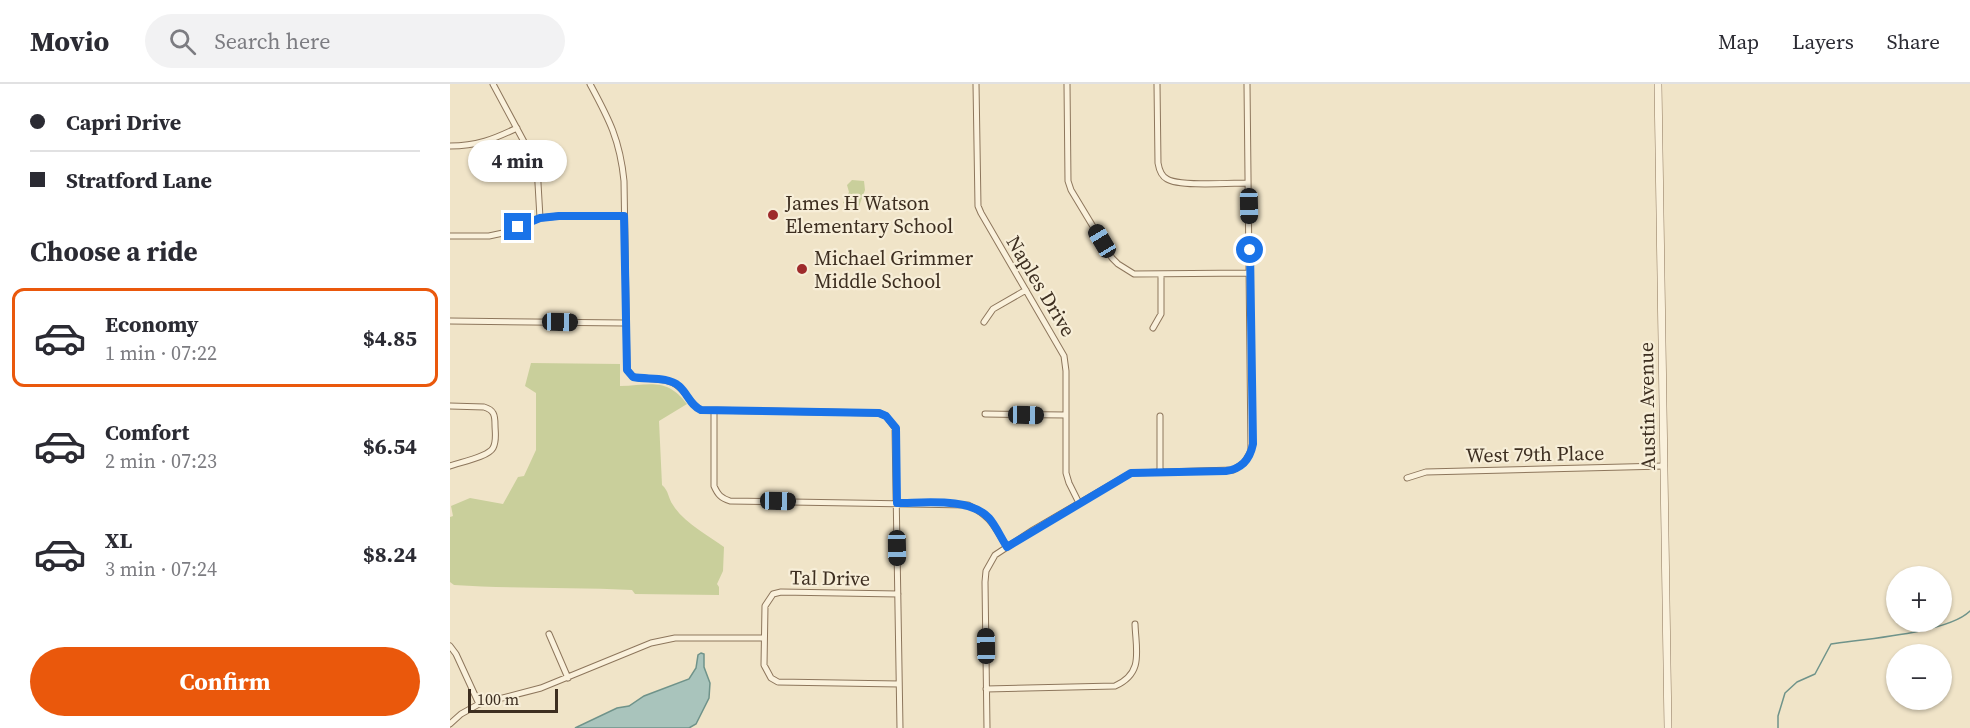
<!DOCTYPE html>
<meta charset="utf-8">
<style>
body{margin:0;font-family:"Source Serif 4",serif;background:#f2f2f3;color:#2b2b33;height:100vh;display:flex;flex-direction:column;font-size:22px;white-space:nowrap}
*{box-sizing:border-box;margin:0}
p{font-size:20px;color:#7c7c81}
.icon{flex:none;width:33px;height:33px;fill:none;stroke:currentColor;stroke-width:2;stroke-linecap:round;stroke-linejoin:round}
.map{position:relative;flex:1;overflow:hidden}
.details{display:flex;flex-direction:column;background:#fff;width:450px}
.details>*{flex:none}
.guide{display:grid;align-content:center;height:132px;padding:0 30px;background:#fff}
.tools{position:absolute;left:1436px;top:482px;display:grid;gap:12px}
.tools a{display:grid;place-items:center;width:66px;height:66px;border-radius:50%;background:#fff;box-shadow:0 2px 4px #0004;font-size:30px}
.scale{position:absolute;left:18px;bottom:15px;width:90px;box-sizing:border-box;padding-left:6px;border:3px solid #3d2e20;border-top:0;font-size:16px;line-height:21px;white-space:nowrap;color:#3d2e20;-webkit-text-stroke:4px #f7eed8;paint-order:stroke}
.end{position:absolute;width:27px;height:27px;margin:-14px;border:8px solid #1a73e8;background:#fff;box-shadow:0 0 0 3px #fff}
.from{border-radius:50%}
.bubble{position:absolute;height:42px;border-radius:21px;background:#fff;box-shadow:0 2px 4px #0004;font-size:20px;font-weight:700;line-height:42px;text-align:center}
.car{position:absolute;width:18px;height:36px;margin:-18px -9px;border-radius:8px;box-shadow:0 0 4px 2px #0007;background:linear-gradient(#222 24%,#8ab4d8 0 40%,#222 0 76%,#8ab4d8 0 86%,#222 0)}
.guide b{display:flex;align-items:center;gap:21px;height:57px;font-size:22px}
.guide b+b{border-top:2px solid #e1e1e2}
.guide i{width:15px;height:15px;background:#2b2b33}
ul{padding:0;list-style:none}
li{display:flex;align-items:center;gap:18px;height:99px;margin:0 12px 9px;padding:0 18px;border:3px solid transparent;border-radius:12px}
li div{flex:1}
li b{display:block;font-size:22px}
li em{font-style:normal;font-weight:700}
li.on{border-color:#ea580c}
li>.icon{width:54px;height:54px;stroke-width:1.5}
h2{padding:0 30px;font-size:27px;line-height:72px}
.primary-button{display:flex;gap:12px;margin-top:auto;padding:12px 30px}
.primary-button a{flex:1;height:69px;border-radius:36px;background:#ea580c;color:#fff;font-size:24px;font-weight:700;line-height:69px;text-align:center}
header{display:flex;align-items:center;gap:36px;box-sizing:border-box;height:84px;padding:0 30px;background:#fff;border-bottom:2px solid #e1e1e2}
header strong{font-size:28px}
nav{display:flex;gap:33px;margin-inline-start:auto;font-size:21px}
.search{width:420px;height:54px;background:#f2f2f3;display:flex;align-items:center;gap:15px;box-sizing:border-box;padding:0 21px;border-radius:33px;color:#7c7c81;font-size:22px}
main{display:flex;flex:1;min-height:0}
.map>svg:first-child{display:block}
.green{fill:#c9cf9b}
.water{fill:#a9c4bc;stroke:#6f938a;stroke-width:1.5}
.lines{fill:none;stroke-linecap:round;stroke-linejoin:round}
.stream{stroke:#6f938a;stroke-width:1.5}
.minor-casing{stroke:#8d765c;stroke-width:7}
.tertiary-casing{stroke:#8d765c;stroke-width:8}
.minor{stroke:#faf1dc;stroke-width:5}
.tertiary{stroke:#faf1dc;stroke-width:7}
.route{stroke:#1a73e8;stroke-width:8}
.poi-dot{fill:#9e2a2b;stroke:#f7eed8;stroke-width:2}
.labels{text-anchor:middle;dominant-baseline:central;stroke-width:4.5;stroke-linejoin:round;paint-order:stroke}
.poi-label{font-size:20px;fill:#3d2e20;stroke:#f7eed8;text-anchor:start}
.street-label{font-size:20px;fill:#3d2e20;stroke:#f7eed8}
</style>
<header>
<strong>Movio</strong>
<div class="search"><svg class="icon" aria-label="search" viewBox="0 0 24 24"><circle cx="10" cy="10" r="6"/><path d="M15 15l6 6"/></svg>Search here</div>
<nav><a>Map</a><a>Layers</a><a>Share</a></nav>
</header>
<main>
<section class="details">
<div class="guide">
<b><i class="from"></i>Capri Drive</b>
<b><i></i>Stratford Lane</b>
</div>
<h2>Choose a ride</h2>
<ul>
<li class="on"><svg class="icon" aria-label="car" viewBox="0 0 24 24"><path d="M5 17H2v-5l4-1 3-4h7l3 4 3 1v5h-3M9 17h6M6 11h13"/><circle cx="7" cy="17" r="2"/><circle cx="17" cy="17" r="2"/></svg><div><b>Economy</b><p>1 min · 07:22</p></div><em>$4.85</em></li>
<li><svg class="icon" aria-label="car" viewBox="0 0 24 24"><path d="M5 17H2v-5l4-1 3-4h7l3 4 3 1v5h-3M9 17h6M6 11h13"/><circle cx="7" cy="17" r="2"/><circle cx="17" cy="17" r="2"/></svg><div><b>Comfort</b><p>2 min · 07:23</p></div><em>$6.54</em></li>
<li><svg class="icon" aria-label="car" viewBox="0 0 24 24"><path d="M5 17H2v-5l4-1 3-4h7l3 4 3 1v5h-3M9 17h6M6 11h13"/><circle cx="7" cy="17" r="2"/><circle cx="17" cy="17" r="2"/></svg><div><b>XL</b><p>3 min · 07:24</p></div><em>$8.24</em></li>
</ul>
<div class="primary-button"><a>Confirm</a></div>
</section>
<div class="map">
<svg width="1520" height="644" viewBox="0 0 1520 644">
<rect width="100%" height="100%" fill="#f0e4c8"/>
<path class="green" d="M 402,96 L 414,97 L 415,106 L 408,125 L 393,119 L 399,108 L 397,101 Z
M 81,279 L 170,280 L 170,302 C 200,301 217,293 237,320 L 209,337 L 212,401 C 219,407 218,414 223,421 C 233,438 259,452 274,463 L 273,487 L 267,500 L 269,503 L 269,511 L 185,510 L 182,506 C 122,503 63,505 4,501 L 0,498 L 0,433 L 3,432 L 1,422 L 20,414 L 53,420 L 68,393 L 74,392 L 86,366 L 86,309 L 75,302 Z"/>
<path class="water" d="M 251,569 L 254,570 L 254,583 L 260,599 L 259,614 L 246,640 L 239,644 L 125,644 L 167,624 L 179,622 L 194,612 L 239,595 L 246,584 L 248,571 Z"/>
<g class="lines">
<path class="stream" d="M 1328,644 L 1328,632 L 1335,609 L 1347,598 L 1365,590 L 1381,560 C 1414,555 1498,549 1520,527"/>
<g class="minor-casing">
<path id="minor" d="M 43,0 L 87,82 L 90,134
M 140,0 C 159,35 170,56 174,97 L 177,286 L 183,293 C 198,296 217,292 229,303 C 238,310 240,321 251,326 L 429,329 L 436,332 L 445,344 L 450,644
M 526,0 L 528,122 L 531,129 L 614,272 L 616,287 L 616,389 L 619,399 L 629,419
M 617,0 L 618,97 L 621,106 L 662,174 L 668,180 L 684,190 L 800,189
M 707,0 L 708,79 C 709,85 711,92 717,95 C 729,103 782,99 798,99
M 0,62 C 27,62 44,55 67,44
M 0,152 L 39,152 L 53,149 L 90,134 L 109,132 L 174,132
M 0,237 L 175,239
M 534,238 L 543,225 L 576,206
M 703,244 L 711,230 L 711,190
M 0,322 L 34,323 C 44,326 45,331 45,341 C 45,348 47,357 43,364 C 38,373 11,378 0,382
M 264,327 L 264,402 C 268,411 271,414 280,417 L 518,421 C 541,432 544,442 557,463
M 535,330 L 616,331
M 710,332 L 710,388
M 957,394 L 976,388 L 1214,382
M 448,510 L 331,508 L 323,510 L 315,522 L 314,581 L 321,594 L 328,598 L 449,600
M 99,550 L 118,594
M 0,562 L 6,570 L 29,620
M 536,605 L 665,602 C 694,589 686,567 685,540
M 0,640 L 11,630 L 29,620 L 91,604 L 201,559 L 225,554 L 314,554
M 537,644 L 535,498 L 536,487 L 545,471 L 583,446 L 681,389 L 783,386 L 794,379 L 801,367 L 797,0"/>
</g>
<g class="tertiary-casing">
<path id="tertiary" d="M 1208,0 L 1218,644"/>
</g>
<use href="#minor" class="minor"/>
<use href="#tertiary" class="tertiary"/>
</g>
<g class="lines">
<path class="route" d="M 68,143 L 90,134 L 109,132 L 174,132 L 177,286 L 183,293 C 198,296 217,292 229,302 C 238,310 240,321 251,326 L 429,329 L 436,332 L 446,344 L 447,419 C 474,419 520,413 539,434 C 546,442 551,454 557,463 L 681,389 L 776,387 C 792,385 800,375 803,360 L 800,166"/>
</g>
<g class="poi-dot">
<circle cx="323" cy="131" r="6"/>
<circle cx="352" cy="185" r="6"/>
</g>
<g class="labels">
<g class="poi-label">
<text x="335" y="119">James H Watson<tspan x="335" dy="23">Elementary School</tspan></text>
<text x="364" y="174">Michael Grimmer<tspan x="364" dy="23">Middle School</tspan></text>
</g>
<g class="street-label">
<text transform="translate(591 202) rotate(59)">Naples Drive</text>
<text transform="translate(1197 322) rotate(-91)">Austin Avenue</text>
<text transform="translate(1085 370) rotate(-1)">West 79th Place</text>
<text transform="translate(380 494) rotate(1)">Tal Drive</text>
</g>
</g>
</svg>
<div class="tools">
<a>+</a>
<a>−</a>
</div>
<div class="scale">100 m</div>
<i class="end from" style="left:800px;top:166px"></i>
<i class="end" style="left:68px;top:143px"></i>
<div class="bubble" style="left:18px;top:56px;width:99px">4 min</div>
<i class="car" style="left:799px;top:122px;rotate:179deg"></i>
<i class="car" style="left:652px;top:157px;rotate:329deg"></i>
<i class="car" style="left:110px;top:238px;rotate:91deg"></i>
<i class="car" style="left:576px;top:331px;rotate:91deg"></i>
<i class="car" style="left:328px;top:417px;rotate:91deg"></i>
<i class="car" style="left:447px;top:464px;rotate:179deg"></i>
<i class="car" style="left:536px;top:562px;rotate:359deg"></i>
</div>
</main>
